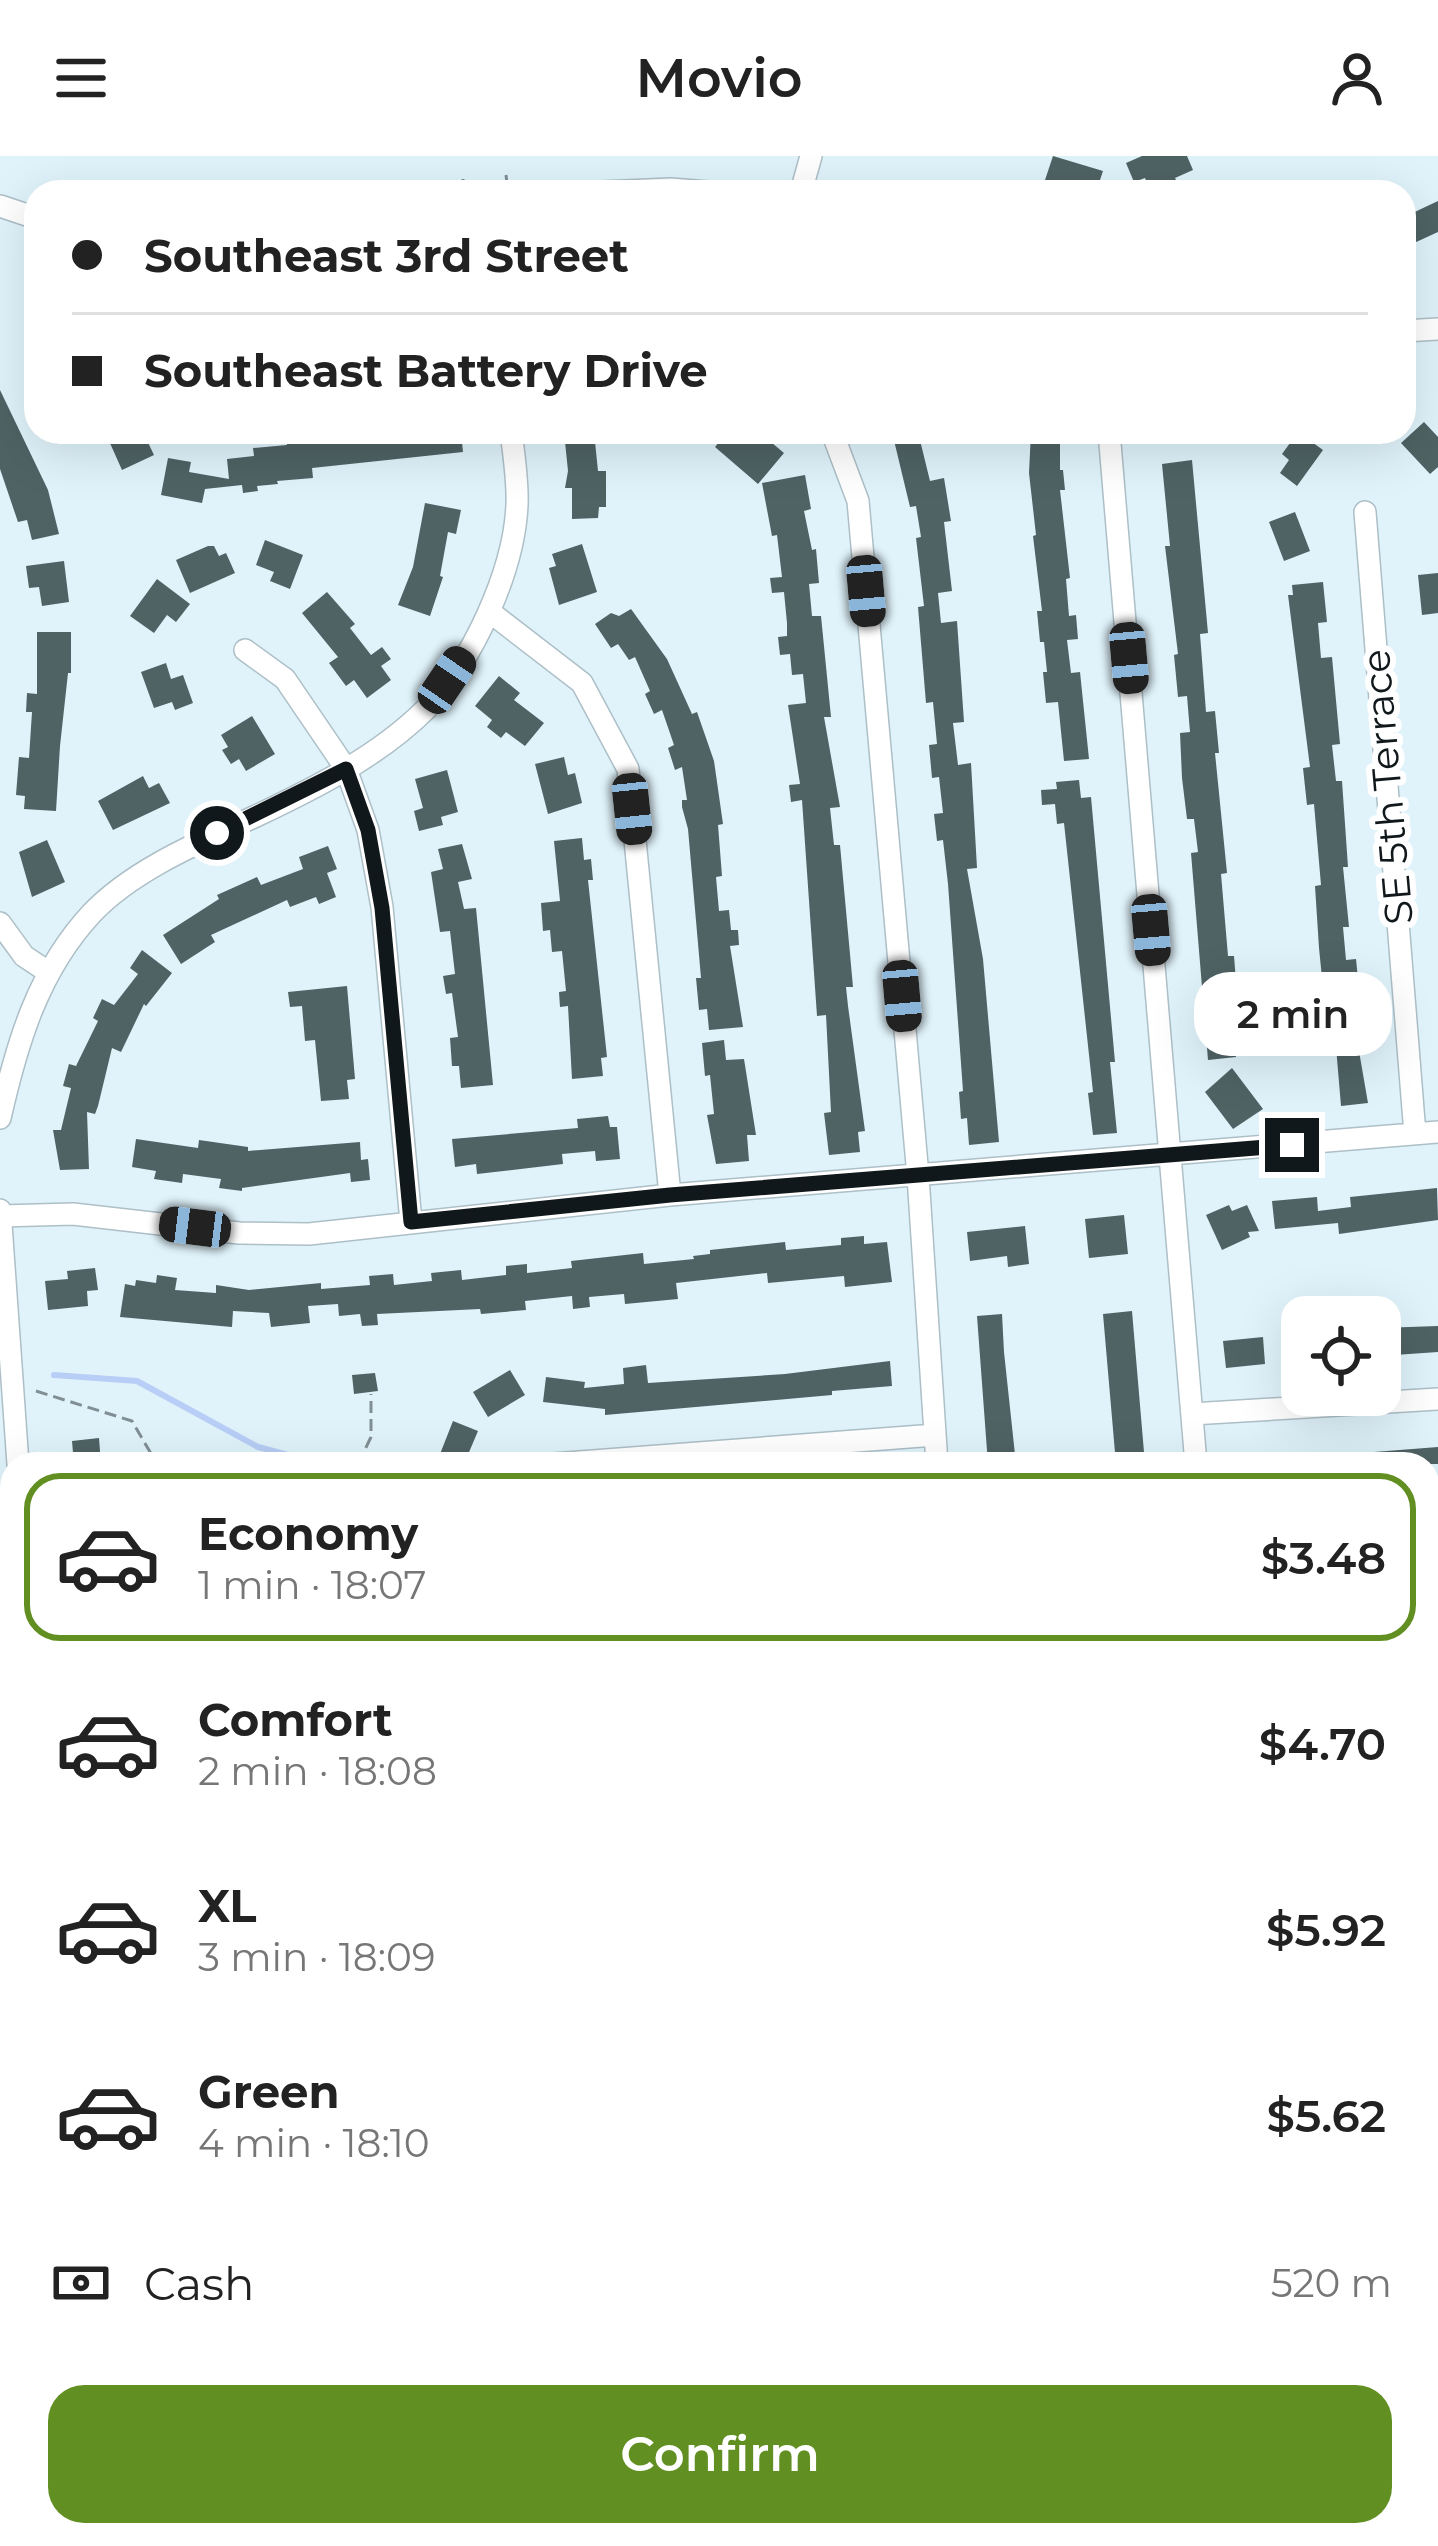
<!DOCTYPE html>
<meta charset="utf-8">
<style>
body{margin:0;font-family:Montserrat,sans-serif;background:#f6f6f6;color:#222;height:100vh;display:flex;flex-direction:column;font-size:45px;white-space:nowrap}
*{box-sizing:border-box;margin:0}
p{font-size:39px;color:#767676}
.icon{flex:none;width:66px;height:66px;fill:none;stroke:currentColor;stroke-width:2;stroke-linecap:round;stroke-linejoin:round}
.map{position:relative;flex:1;overflow:hidden}
.drawer{position:absolute;left:0px;top:1296px;width:1440px;height:1095px;display:flex;flex-direction:column;background:#fff;border-radius:36px 36px 0 0;box-shadow:0 12px 48px #0002}
.drawer>*{flex:none}
.top-card{position:absolute;left:24px;top:24px;width:1392px;height:264px;border-radius:36px;box-shadow:0 12px 48px #0002;display:grid;align-content:center;height:264px;padding:0 48px;background:#fff}
.tools{position:absolute;left:1281px;top:1140px;display:grid;gap:24px}
.tools a{display:grid;place-items:center;width:120px;height:120px;border-radius:24px;background:#fff;box-shadow:0 12px 48px #0002;font-size:60px}
.end{position:absolute;width:54px;height:54px;margin:-27px;border:15px solid #11181b;background:#fff;box-shadow:0 0 0 6px #fff}
.from{border-radius:50%}
.bubble{position:absolute;height:84px;border-radius:36px;background:#fff;box-shadow:0 12px 48px #0002;font-size:39px;font-weight:600;line-height:84px;text-align:center}
.car{position:absolute;width:36px;height:72px;margin:-36px -18px;border-radius:15px;box-shadow:0 0 9px 3px #0007;background:linear-gradient(#222 24%,#8ab4d8 0 40%,#222 0 76%,#8ab4d8 0 86%,#222 0)}
.top-card b{display:flex;align-items:center;gap:42px;height:114px;font-size:45px}
.top-card b+b{border-top:3px solid #e0e0e0}
.top-card i{width:30px;height:30px;background:#222}
ul{padding:21px 0 0;list-style:none}
li{display:flex;align-items:center;gap:36px;height:168px;margin:0 24px 18px;padding:0 24px;border:6px solid transparent;border-radius:36px}
li div{flex:1}
li b{display:block;font-size:45px}
li em{font-style:normal;font-weight:600}
li.on{border-color:#618f22}
li>.icon{width:108px;height:108px;stroke-width:1.5}
.pay{display:flex;align-items:center;gap:30px;height:132px;padding:0 48px;font-size:45px}
.pay p{margin-inline-start:auto}
.cta{display:flex;gap:24px;margin-top:auto;padding:24px 48px}
.cta a{flex:1;height:138px;border-radius:36px;background:#618f22;color:#fff;font-size:48px;font-weight:600;line-height:138px;text-align:center}
header{display:flex;justify-content:space-between;align-items:center;height:156px;padding:0 48px;background:#fff;font-size:54px;font-weight:600}
.map>svg:first-child{display:block}
.built{fill:#cce8f3}
.green{fill:#a8c6d3}
.lines{fill:none;stroke-linecap:round;stroke-linejoin:round}
.stream{stroke:#b8cef6;stroke-width:6}
.building{fill:#4f6264}
.minor-casing{stroke:#adbfc7;stroke-width:24}
.path{stroke:#818f95;stroke-width:3;stroke-dasharray:12 6;stroke-linecap:butt}
.minor{stroke:#fff;stroke-width:21}
.route{stroke:#11181b;stroke-width:15}
.labels{text-anchor:middle;dominant-baseline:central;stroke-width:12;stroke-linejoin:round;paint-order:stroke}
.street-label{font-size:39px;fill:#11181b;stroke:#fff}
</style>
<header><svg class="icon" aria-label="menu" viewBox="0 0 24 24"><path d="M4 6h16M4 12h16M4 18h16"/></svg>Movio<svg class="icon" aria-label="person" viewBox="0 0 24 24"><circle cx="12" cy="8" r="4"/><path d="M4 21q1-7 8-7t8 7"/></svg></header>
<div class="map">
<svg width="1438" height="2390" viewBox="0 0 1438 2390">
<rect width="100%" height="100%" fill="#e0f3fb"/>
<path class="built" d="M 1438,1978 L 1438,2390 L 1130,2390 L 1129,2379 L 1428,2379 L 1428,1979 Z"/>
<path class="green" d="M 1428,1654 L 1438,1658 L 1438,1738 L 1428,1736 Z"/>
<g class="lines">
<path class="stream" d="M 54,1219 L 137,1225 L 258,1291 L 322,1308
M 1428,1700 L 1438,1702"/>
</g>
<path class="building" d="M 1053,0 L 1103,15 L 1096,36 L 1070,36 L 1044,27 Z
M 1142,0 L 1187,0 L 1193,14 L 1175,22 L 1179,30 L 1151,36 L 1145,22 L 1134,26 L 1126,7 Z
M 1438,45 L 1438,76 L 1414,87 L 1404,61 Z
M 0,234 L 48,334 L 59,378 L 32,384 L 27,364 L 18,366 L 0,313 Z
M 1424,266 L 1438,281 L 1438,311 L 1430,318 L 1401,287 Z
M 105,276 L 143,276 L 154,299 L 122,314 Z
M 297,276 L 461,276 L 463,296 L 312,312 L 313,322 L 277,325 L 278,328 L 257,330 L 258,335 L 243,337 L 242,329 L 205,333 L 202,347 L 161,339 L 168,302 L 191,306 L 189,316 L 229,323 L 227,303 L 254,300 L 253,292 L 287,289 L 286,285 L 298,284 Z
M 564,276 L 594,276 L 598,315 L 606,315 L 606,351 L 599,351 L 598,362 L 572,363 L 572,332 L 565,332 L 568,315 Z
M 727,276 L 759,276 L 784,297 L 758,328 L 715,291 Z
M 892,276 L 918,276 L 930,325 L 944,322 L 951,365 L 944,366 L 952,435 L 938,437 L 941,467 L 957,465 L 964,566 L 953,567 L 958,609 L 971,607 L 977,712 L 967,713 L 983,803 L 999,986 L 969,989 L 967,962 L 961,963 L 959,936 L 963,935 L 948,728 L 943,684 L 937,685 L 934,658 L 943,657 L 939,621 L 932,622 L 929,589 L 937,588 L 933,546 L 926,547 L 918,451 L 924,450 L 916,382 L 921,381 L 916,350 L 910,351 Z
M 1031,276 L 1060,276 L 1060,314 L 1063,314 L 1065,334 L 1060,334 L 1070,422 L 1066,423 L 1069,460 L 1076,459 L 1078,483 L 1067,484 L 1071,517 L 1080,516 L 1089,603 L 1064,605 L 1058,546 L 1046,547 L 1043,516 L 1047,516 L 1044,486 L 1040,486 L 1037,455 L 1042,455 L 1033,380 L 1036,379 L 1029,317 Z
M 1298,276 L 1323,294 L 1297,330 L 1280,317 L 1289,304 L 1282,298 Z
M 1192,304 L 1208,477 L 1200,478 L 1206,556 L 1215,555 L 1219,597 L 1215,597 L 1227,717 L 1221,718 L 1228,800 L 1234,800 L 1237,838 L 1229,839 L 1236,901 L 1208,904 L 1191,697 L 1198,696 L 1194,663 L 1187,663 L 1182,622 L 1180,577 L 1190,576 L 1187,540 L 1178,541 L 1174,499 L 1178,498 L 1165,390 L 1170,390 L 1162,308 Z
M 805,319 L 811,353 L 804,355 L 812,394 L 816,393 L 819,427 L 809,428 L 812,460 L 821,460 L 831,561 L 824,561 L 840,651 L 830,652 L 834,689 L 840,689 L 853,831 L 846,831 L 848,850 L 865,975 L 858,976 L 860,996 L 829,999 L 824,957 L 831,956 L 826,859 L 817,860 L 802,644 L 791,646 L 789,629 L 800,628 L 788,549 L 806,547 L 803,518 L 792,519 L 790,498 L 780,499 L 778,481 L 787,480 L 787,467 L 784,436 L 772,437 L 770,422 L 782,421 L 777,379 L 772,380 L 762,327 Z
M 425,347 L 461,354 L 456,378 L 448,376 L 440,420 L 443,421 L 430,460 L 398,449 L 413,411 Z
M 1295,356 L 1310,395 L 1284,405 L 1269,366 Z
M 265,384 L 303,399 L 290,433 L 270,425 L 274,416 L 256,409 Z
M 582,388 L 597,436 L 559,449 L 549,412 L 556,410 L 552,398 Z
M 208,390 L 214,390 L 219,400 L 226,397 L 235,417 L 190,437 L 176,404 Z
M 64,405 L 69,446 L 42,450 L 39,431 L 29,432 L 26,410 Z
M 1438,417 L 1438,457 L 1422,459 L 1418,419 Z
M 157,423 L 190,448 L 176,466 L 167,459 L 154,477 L 130,460 Z
M 1323,426 L 1327,466 L 1318,467 L 1321,502 L 1332,501 L 1340,588 L 1332,589 L 1336,625 L 1342,625 L 1348,711 L 1343,711 L 1349,771 L 1343,771 L 1346,804 L 1356,803 L 1363,872 L 1355,872 L 1368,947 L 1341,950 L 1336,891 L 1329,892 L 1319,792 L 1315,730 L 1321,729 L 1314,648 L 1307,649 L 1303,612 L 1310,611 L 1288,439 L 1293,439 L 1292,429 Z
M 327,436 L 355,468 L 350,472 L 371,499 L 382,491 L 391,503 L 381,510 L 391,524 L 367,542 L 354,524 L 346,530 L 329,507 L 338,501 L 302,457 Z
M 631,453 L 667,503 L 692,558 L 697,556 L 714,605 L 723,668 L 718,669 L 722,720 L 716,721 L 719,755 L 729,754 L 731,774 L 738,774 L 739,789 L 730,790 L 743,871 L 709,874 L 707,853 L 699,854 L 696,822 L 701,822 L 688,673 L 682,651 L 682,644 L 687,644 L 682,611 L 675,614 L 668,592 L 674,589 L 662,554 L 654,558 L 645,538 L 650,535 L 635,501 L 629,504 L 618,488 L 611,492 L 595,468 L 611,457 L 619,460 Z
M 37,476 L 71,476 L 71,517 L 68,517 L 60,590 L 56,655 L 24,653 L 25,640 L 16,639 L 19,601 L 29,602 L 32,556 L 26,556 L 27,537 L 37,538 Z
M 166,507 L 171,523 L 183,519 L 193,547 L 175,554 L 172,546 L 154,552 L 141,516 Z
M 499,520 L 520,537 L 514,544 L 544,567 L 525,590 L 506,576 L 501,582 L 487,571 L 492,564 L 475,550 Z
M 252,560 L 275,598 L 246,615 L 239,603 L 231,608 L 222,594 L 228,591 L 221,579 Z
M 564,601 L 568,619 L 575,617 L 582,647 L 548,658 L 535,608 Z
M 447,614 L 458,656 L 441,661 L 443,669 L 419,675 L 414,655 L 423,652 L 415,623 Z
M 143,620 L 149,632 L 159,627 L 170,647 L 113,674 L 98,645 Z
M 1079,624 L 1081,642 L 1091,641 L 1115,906 L 1110,906 L 1117,977 L 1093,979 L 1088,937 L 1093,936 L 1064,667 L 1057,668 L 1055,648 L 1042,649 L 1041,634 L 1057,633 L 1056,626 Z
M 582,682 L 584,704 L 591,703 L 593,724 L 588,724 L 607,901 L 601,902 L 603,920 L 572,923 L 568,850 L 560,851 L 559,836 L 566,835 L 562,795 L 552,796 L 550,774 L 543,775 L 541,747 L 560,745 L 554,685 Z
M 47,684 L 65,726 L 32,741 L 19,696 Z
M 462,688 L 472,723 L 458,726 L 464,753 L 476,752 L 493,929 L 461,932 L 459,910 L 452,910 L 450,882 L 458,881 L 452,837 L 446,838 L 443,820 L 455,818 L 450,775 L 440,776 L 431,716 L 443,713 L 438,693 Z
M 328,690 L 337,713 L 327,717 L 336,741 L 319,748 L 316,741 L 290,751 L 287,744 L 211,779 L 215,786 L 181,808 L 163,779 L 219,743 L 217,739 L 257,721 L 261,729 L 303,713 L 299,701 Z
M 142,794 L 172,817 L 146,850 L 144,848 L 121,896 L 112,892 L 98,950 L 95,958 L 87,956 L 89,1013 L 60,1014 L 53,974 L 61,974 L 71,932 L 63,930 L 69,908 L 76,910 L 98,865 L 93,862 L 102,843 L 114,849 L 138,818 L 130,812 Z
M 347,830 L 355,923 L 347,924 L 349,943 L 321,945 L 315,884 L 305,885 L 302,850 L 290,851 L 288,836 Z
M 724,884 L 726,904 L 744,903 L 756,979 L 747,979 L 749,1005 L 716,1008 L 707,959 L 714,958 L 710,919 L 705,920 L 702,887 Z
M 1232,912 L 1263,953 L 1233,973 L 1205,936 Z
M 608,960 L 610,971 L 617,971 L 620,1003 L 596,1005 L 595,995 L 562,998 L 563,1008 L 477,1018 L 476,1008 L 455,1011 L 452,983 L 578,972 L 577,963 Z
M 136,983 L 198,992 L 199,984 L 248,991 L 248,995 L 360,986 L 361,1004 L 368,1003 L 370,1024 L 351,1026 L 350,1017 L 242,1032 L 242,1035 L 219,1032 L 221,1023 L 183,1018 L 182,1027 L 154,1023 L 156,1015 L 132,1011 Z
M 1437,1032 L 1438,1064 L 1339,1078 L 1338,1067 L 1275,1073 L 1272,1045 L 1317,1041 L 1318,1055 L 1351,1051 L 1350,1041 Z
M 1229,1049 L 1232,1055 L 1247,1049 L 1259,1075 L 1248,1076 L 1250,1081 L 1222,1094 L 1206,1059 Z
M 1124,1059 L 1128,1098 L 1089,1102 L 1085,1063 Z
M 1025,1070 L 1029,1108 L 1008,1111 L 1007,1100 L 970,1105 L 967,1076 Z
M 864,1080 L 864,1088 L 887,1086 L 892,1126 L 845,1131 L 844,1120 L 768,1127 L 767,1117 L 676,1127 L 678,1143 L 625,1148 L 624,1138 L 589,1141 L 590,1151 L 573,1153 L 572,1140 L 525,1145 L 526,1154 L 481,1158 L 480,1153 L 377,1158 L 378,1169 L 362,1170 L 360,1158 L 339,1160 L 338,1148 L 308,1150 L 310,1167 L 271,1171 L 269,1157 L 233,1155 L 232,1171 L 120,1161 L 125,1128 L 135,1130 L 136,1124 L 156,1127 L 157,1119 L 177,1122 L 175,1134 L 216,1137 L 216,1129 L 249,1134 L 321,1127 L 321,1133 L 370,1129 L 369,1120 L 393,1118 L 394,1129 L 432,1125 L 431,1117 L 461,1114 L 462,1124 L 506,1119 L 506,1110 L 527,1108 L 527,1117 L 572,1112 L 571,1105 L 643,1097 L 644,1108 L 694,1103 L 693,1100 L 710,1098 L 710,1094 L 785,1086 L 786,1094 L 841,1089 L 841,1082 Z
M 95,1112 L 98,1134 L 87,1135 L 88,1150 L 48,1154 L 45,1125 L 68,1123 L 67,1115 Z
M 1132,1155 L 1145,1308 L 1116,1308 L 1103,1158 Z
M 1002,1158 L 1004,1196 L 1016,1308 L 988,1308 L 977,1160 Z
M 1438,1170 L 1438,1196 L 1380,1200 L 1380,1172 Z
M 1263,1181 L 1265,1208 L 1226,1212 L 1223,1185 Z
M 890,1205 L 892,1230 L 832,1235 L 832,1239 L 605,1259 L 605,1253 L 543,1246 L 546,1221 L 585,1226 L 584,1232 L 624,1228 L 623,1212 L 646,1209 L 648,1227 L 785,1218 Z
M 510,1214 L 525,1239 L 488,1261 L 473,1236 Z
M 375,1217 L 378,1235 L 354,1238 L 352,1219 Z
M 453,1265 L 478,1275 L 464,1308 L 440,1298 Z
M 99,1282 L 101,1308 L 74,1308 L 72,1285 Z
M 1438,1291 L 1438,1308 L 1362,1308 L 1361,1297 Z"/>
<g class="lines">
<g class="minor-casing">
<path id="minor" d="M 601,36 L 671,33 L 708,36
M 801,36 L 811,0
M 0,50 L 36,62
M 1404,175 L 1438,173
M 832,276 L 858,345 L 918,1020 L 937,1308
M 1109,276 L 1196,1308
M 1365,356 L 1415,978
M 490,456 L 582,527 L 628,613 L 670,1039
M 245,494 L 285,523 L 336,598 L 346,613 L 368,674 L 382,751 L 411,1066
M 0,767 L 24,800 L 48,816
M 0,962 C 17,887 38,815 92,757 C 134,713 202,685 256,660 C 315,632 379,600 426,553 C 472,506 514,416 517,349 C 518,325 514,300 511,276
M 0,1054 L 18,1308
M 0,1060 L 73,1058 L 239,1077 L 309,1078 L 670,1039 L 1438,976
M 1192,1258 L 1438,1243
M 553,1308 L 935,1279
M 0,1343 L 12,1342
M 1428,1515 L 1438,1518
M 0,1716 L 12,1657
M 0,1849 L 12,1852
M 0,2091 L 12,2093
M 893,2379 L 1023,2385
M 167,2390 L 187,2384 L 259,2384 L 268,2390"/>
</g>
<path class="path" d="M 506,19 L 508,36
M 463,23 L 464,36
M 36,1235 L 132,1265 L 157,1308
M 358,1308 L 371,1281 L 371,1238"/>
<use href="#minor" class="minor"/>
</g>
<g class="lines">
<path class="route" d="M 217,677 L 346,613 L 368,674 L 382,752 L 411,1066 L 670,1039 L 1292,989"/>
</g>
<g class="labels">
<g class="street-label">
<text transform="translate(1387 631) rotate(-95)">SE 5th Terrace</text>
</g>
</g>
</svg>
<div class="tools">
<a><svg class="icon" aria-label="locate" viewBox="0 0 24 24"><circle cx="12" cy="12" r="6"/><path d="M12 2v4M12 18v4M2 12h4M18 12h4"/></svg></a>
</div>
<i class="end from" style="left:217px;top:677px"></i>
<i class="end" style="left:1292px;top:989px"></i>
<div class="bubble" style="left:1194px;top:816px;width:198px">2 min</div>
<i class="car" style="left:866px;top:435px;rotate:175deg"></i>
<i class="car" style="left:1129px;top:502px;rotate:175deg"></i>
<i class="car" style="left:447px;top:524px;rotate:34deg"></i>
<i class="car" style="left:632px;top:653px;rotate:174deg"></i>
<i class="car" style="left:1151px;top:774px;rotate:175deg"></i>
<i class="car" style="left:902px;top:840px;rotate:175deg"></i>
<i class="car" style="left:195px;top:1071px;rotate:277deg"></i>
<div class="top-card">
<b><i class="from"></i>Southeast 3rd Street</b>
<b><i></i>Southeast Battery Drive</b>
</div>
<section class="drawer">
<ul>
<li class="on"><svg class="icon" aria-label="car" viewBox="0 0 24 24"><path d="M5 17H2v-5l4-1 3-4h7l3 4 3 1v5h-3M9 17h6M6 11h13"/><circle cx="7" cy="17" r="2"/><circle cx="17" cy="17" r="2"/></svg><div><b>Economy</b><p>1 min · 18:07</p></div><em>$3.48</em></li>
<li><svg class="icon" aria-label="car" viewBox="0 0 24 24"><path d="M5 17H2v-5l4-1 3-4h7l3 4 3 1v5h-3M9 17h6M6 11h13"/><circle cx="7" cy="17" r="2"/><circle cx="17" cy="17" r="2"/></svg><div><b>Comfort</b><p>2 min · 18:08</p></div><em>$4.70</em></li>
<li><svg class="icon" aria-label="car" viewBox="0 0 24 24"><path d="M5 17H2v-5l4-1 3-4h7l3 4 3 1v5h-3M9 17h6M6 11h13"/><circle cx="7" cy="17" r="2"/><circle cx="17" cy="17" r="2"/></svg><div><b>XL</b><p>3 min · 18:09</p></div><em>$5.92</em></li>
<li><svg class="icon" aria-label="car" viewBox="0 0 24 24"><path d="M5 17H2v-5l4-1 3-4h7l3 4 3 1v5h-3M9 17h6M6 11h13"/><circle cx="7" cy="17" r="2"/><circle cx="17" cy="17" r="2"/></svg><div><b>Green</b><p>4 min · 18:10</p></div><em>$5.62</em></li>
</ul>
<div class="pay"><svg class="icon" aria-label="cash" viewBox="0 0 24 24"><path d="M3 7h18v10H3z"/><circle cx="12" cy="12" r="2"/></svg>Cash<p>520 m</p></div>
<div class="cta"><a>Confirm</a></div>
</section>
</div>
